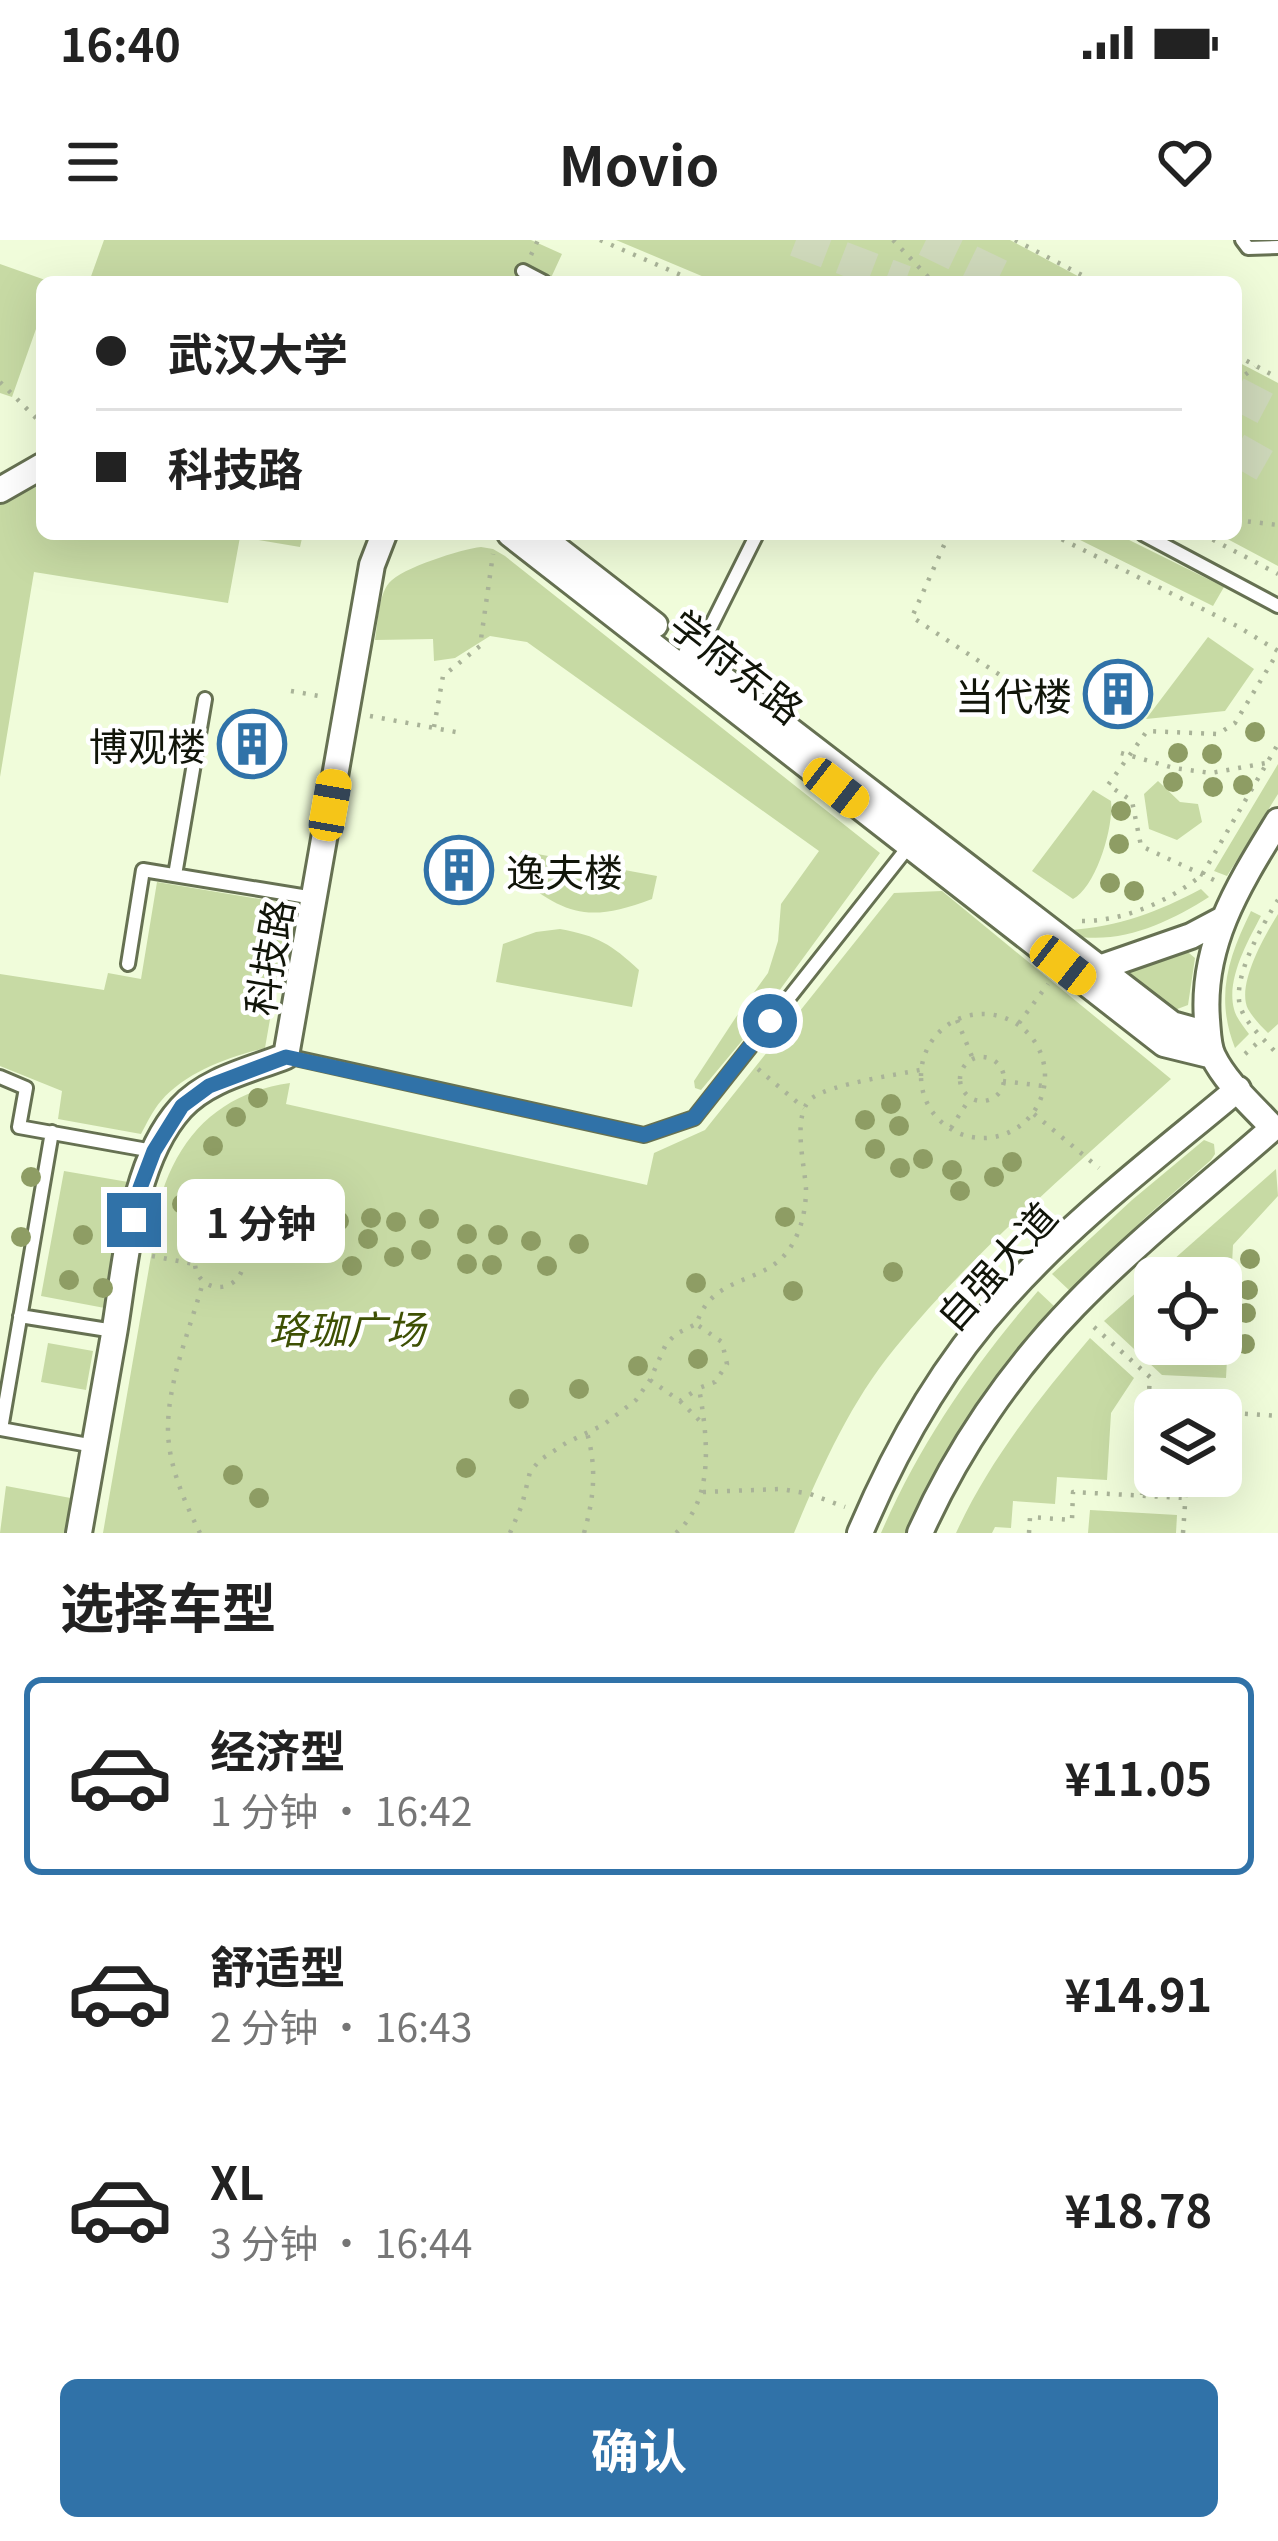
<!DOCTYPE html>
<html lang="zh">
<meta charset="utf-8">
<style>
body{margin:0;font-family:Georgia,"Noto Sans SC",serif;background:#f6f6f6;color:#222;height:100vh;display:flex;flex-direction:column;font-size:45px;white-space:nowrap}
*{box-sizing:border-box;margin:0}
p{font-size:39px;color:#767676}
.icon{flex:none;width:66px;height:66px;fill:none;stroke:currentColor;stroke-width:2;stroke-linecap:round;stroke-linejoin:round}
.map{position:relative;height:1293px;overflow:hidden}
.details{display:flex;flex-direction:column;background:#fff;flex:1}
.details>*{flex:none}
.banner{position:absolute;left:36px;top:36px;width:1206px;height:264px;border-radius:18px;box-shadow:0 12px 48px #0002;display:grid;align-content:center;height:264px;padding:0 60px;background:#fff}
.controls{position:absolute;left:1134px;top:1017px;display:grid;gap:24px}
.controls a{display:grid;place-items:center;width:108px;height:108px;border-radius:18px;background:#fff;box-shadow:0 12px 48px #0002;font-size:60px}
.end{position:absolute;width:54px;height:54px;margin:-27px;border:15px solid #3072a8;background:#fff;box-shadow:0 0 0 6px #fff}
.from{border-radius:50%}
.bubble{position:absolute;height:84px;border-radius:18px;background:#fff;box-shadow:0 12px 48px #0002;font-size:39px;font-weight:700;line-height:84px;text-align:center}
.car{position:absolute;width:36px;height:72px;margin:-36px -18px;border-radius:15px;box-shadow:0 0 9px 3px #0007;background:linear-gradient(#f5c518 24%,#345 0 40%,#f5c518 0 76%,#345 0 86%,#f5c518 0)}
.banner b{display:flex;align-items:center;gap:42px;height:114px;font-size:45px}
.banner b+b{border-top:3px solid #e0e0e0}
.banner i{width:30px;height:30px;background:#222}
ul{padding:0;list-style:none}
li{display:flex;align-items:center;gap:36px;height:198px;margin:0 24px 18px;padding:0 36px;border:6px solid transparent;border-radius:18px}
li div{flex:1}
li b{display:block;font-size:45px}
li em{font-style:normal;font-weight:700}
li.current{border-color:#3072a8}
li>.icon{width:108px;height:108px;stroke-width:1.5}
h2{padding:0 60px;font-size:54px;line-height:144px}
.primary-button{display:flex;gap:24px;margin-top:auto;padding:24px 60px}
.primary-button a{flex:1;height:138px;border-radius:18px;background:#3072a8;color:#fff;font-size:48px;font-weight:700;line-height:138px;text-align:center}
.status{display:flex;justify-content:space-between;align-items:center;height:84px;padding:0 60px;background:#fff;direction:ltr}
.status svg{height:33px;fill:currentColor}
header{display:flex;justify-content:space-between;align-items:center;height:156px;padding:0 60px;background:#fff;font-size:54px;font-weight:700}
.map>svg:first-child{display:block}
.green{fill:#c7daa4;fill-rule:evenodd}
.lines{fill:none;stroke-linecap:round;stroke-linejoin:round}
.secondary-tunnel{stroke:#cfd9bb;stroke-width:33;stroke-dasharray:33 16;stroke-linecap:butt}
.service-casing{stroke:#667152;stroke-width:18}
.minor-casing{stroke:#667152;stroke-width:30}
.path{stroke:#a9b398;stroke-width:4.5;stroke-dasharray:3 9;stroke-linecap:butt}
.service{stroke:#fff;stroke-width:12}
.minor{stroke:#fff;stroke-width:24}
.tree{fill:#8e9d64}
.route{stroke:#3072a8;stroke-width:15}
.labels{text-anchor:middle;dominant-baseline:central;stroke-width:9;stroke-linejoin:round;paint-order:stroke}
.street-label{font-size:39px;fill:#111509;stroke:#fff}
.poi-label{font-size:39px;fill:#111509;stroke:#fff;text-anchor:end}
.park-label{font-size:39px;font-style:italic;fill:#3e5004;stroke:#fff}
</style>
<div class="status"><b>16:40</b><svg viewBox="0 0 49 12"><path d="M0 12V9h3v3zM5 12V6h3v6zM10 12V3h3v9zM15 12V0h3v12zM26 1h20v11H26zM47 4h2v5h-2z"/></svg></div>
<header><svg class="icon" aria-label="menu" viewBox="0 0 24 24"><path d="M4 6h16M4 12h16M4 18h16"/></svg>Movio<svg class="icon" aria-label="heart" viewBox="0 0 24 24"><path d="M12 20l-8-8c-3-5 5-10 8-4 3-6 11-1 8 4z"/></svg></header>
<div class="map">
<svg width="1278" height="1293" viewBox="0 0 1278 1293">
<rect width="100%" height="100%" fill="#f0fcda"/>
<path class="green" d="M 104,0 L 531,0 L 562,14 L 549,42 L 89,42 Z
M 616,0 L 1010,0 L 1089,42 L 716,42 Z
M 0,24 L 51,42 L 42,42 L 42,72 L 12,157 L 0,153 Z
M 1236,121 L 1278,143 L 1278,326 L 1218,294 L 1236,294 Z
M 42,242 L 42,294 L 303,294 L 300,307 L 240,297 L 228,363 L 34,332 L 0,537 L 0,263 Z
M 1068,294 L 1117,294 L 1224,347 L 1213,366 Z
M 481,307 L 493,309 L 505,316 L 880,613 L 746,796 L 701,850 L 695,848 L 694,841 L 736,777 L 768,733 L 778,701 L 781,664 L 819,611 L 527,402 L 490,396 L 455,418 L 434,421 L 433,399 L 375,400 C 378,384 378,356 389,343 C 401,328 462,309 481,307 Z
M 1208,397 L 1254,429 L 1225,471 L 1146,479 Z
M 1278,524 L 1278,554 L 1227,636 L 1214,631 Z
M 1158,541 L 1180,562 L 1198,564 L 1202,582 L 1177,600 L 1149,589 L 1144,554 Z
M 1093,550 L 1111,561 C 1114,587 1096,647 1073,659 L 1032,631 Z
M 521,611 L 657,636 L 652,659 C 590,682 567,677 516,635 Z
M 157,642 L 290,664 L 265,808 C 229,817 186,832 161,861 C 153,870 147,883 141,894 L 58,879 L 62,851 L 0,826 L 0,734 L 104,750 L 108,733 L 141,739 Z
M 1201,649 L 1209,657 C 1168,683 1119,706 1069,695 L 1070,690 C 1118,687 1158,672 1201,649 Z
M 942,651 L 1171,839 C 1077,925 975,1009 895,1108 C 850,1163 821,1228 794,1293 L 103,1293 L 162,953 C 182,891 224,852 290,843 L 286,864 L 647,945 L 654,913 L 705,890 L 894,653 Z
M 1251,671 L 1261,676 C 1248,701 1226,739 1234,769 C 1236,778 1244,787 1249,794 L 1235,808 C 1215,757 1228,718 1251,671 Z
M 1278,674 L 1278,784 L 1268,793 C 1261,786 1253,778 1248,769 C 1236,745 1265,695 1278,674 Z
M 560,689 C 598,696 611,704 639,730 L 632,767 L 496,742 L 503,704 L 536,692 Z
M 1184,709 L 1195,718 L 1188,765 L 1172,771 L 1130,741 L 1131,726 Z
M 1204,900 L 1214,904 L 1215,914 L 1211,920 L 1147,976 L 1070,1051 L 1052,1034 L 1132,960 Z
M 1276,929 L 1278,956 L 1233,1005 L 1226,1138 L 1162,1135 L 1104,1081 ZM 1155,1038 L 1221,1038 L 1221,1104 L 1155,1104 Z
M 64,931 L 134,943 L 110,1069 L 41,1056 Z
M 1038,1051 L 1055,1067 C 993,1137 944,1207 905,1293 L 881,1293 C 920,1203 974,1125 1038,1051 Z
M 1090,1098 L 1134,1138 L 1111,1173 L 1107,1240 L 1057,1237 L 1055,1264 L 1013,1261 L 1011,1288 L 995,1287 L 992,1293 L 956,1293 C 989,1221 1039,1158 1090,1098 Z
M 48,1103 L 93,1111 L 86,1150 L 41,1142 Z
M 6,1246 L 76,1259 L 69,1293 L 0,1293 Z
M 1090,1270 L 1177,1275 L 1176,1293 L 1088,1293 Z"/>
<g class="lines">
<path class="secondary-tunnel" d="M 796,0 L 905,42
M 926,0 L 1013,42
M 1236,153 L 1278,175
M 1236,209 L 1278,233"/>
<g class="service-casing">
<path id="service" d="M 1242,0 L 1248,8 L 1278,7
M 523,31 L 544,42
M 1143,294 L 1278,366
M 696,416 L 757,294
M 175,635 L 205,459
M 128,724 L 143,630 L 314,658
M 286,816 L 644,895 L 694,878 L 909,606
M 0,837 L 26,848 L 19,887 L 153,911
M 52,892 L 1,1189 L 94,1206
M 20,1076 L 114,1091"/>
</g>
<g class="minor-casing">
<path id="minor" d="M 0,250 L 42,226
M 510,294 L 1164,804 L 1213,816
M 538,294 L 655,385
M 691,414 L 1172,784 L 1208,794
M 1099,728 L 1191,696 L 1223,679
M 79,1293 C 91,1227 102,1160 114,1094 C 126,1024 131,923 181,868 C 207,839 251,830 286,816 L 372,325 L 384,294
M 860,1293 C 895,1210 943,1125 1004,1058 C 1073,980 1158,916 1238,849
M 920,1293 C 957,1210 1011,1131 1074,1066 C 1136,1002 1206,947 1273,888 C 1253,866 1226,843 1213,816 C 1208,806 1208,791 1207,780 C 1201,703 1240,643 1278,581"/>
</g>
<path class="path" d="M 600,0 L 697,42
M 893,0 L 933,42
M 1015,0 L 1095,42
M 531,15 L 538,0
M 1236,115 L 1278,138
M 0,142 L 42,184
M 1236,142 L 1255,127
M 1236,280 L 1278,285
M 949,294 L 912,377 L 1032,456
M 1051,294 L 1237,386 L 1278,411
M 1202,294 L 1278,334
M 291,451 L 325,457
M 370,476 L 456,492
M 434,487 L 443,436 L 480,406 L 493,314
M 1121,513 L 1174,528 L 1211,533 L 1266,523
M 1214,640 L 1141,606 L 1132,561 L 1108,545 L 1147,491 L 1218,494 L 1235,483 L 1278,412
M 1278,660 C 1263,684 1230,740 1241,769 C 1248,786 1266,801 1278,815
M 1082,681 C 1125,681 1169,661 1202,635 L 1278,504
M921 836a62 62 0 1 1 124 0a62 62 0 1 1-124 0Z
M 957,780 L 973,819
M 1019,783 L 1048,744
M 1245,814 L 1263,798
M960 839a22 22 0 1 1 44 0a22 22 0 1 1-44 0Z
M 758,829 L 804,868
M 1003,841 L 1043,846
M 1034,874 L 1099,928
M 951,888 L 970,858
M195 1023a24 24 0 1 1 48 0a24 24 0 1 1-48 0Z
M 152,1016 L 194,1024
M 1094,1087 L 1150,1137 L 1142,1255
M 650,1140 L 680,1161 L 699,1148
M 680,1161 L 702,1183
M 1148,1167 L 1190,1170
M 1221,1172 L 1278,1176
M 703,1252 L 781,1249 L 810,1254 L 845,1267
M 200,1293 C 185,1263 169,1227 168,1192 C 167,1142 190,1090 203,1042
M 510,1293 L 522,1265 L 530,1232 L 540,1220 L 566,1203 L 603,1185 L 636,1160 L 650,1140 L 666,1104 L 676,1094 L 696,1084
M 584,1293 C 594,1258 597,1228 587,1193
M 676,1293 C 716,1258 707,1195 699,1148 L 715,1142 L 727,1124 L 722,1102 L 696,1084 C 700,1075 703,1067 710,1060 C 732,1037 768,1038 788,1011 C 801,993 806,970 806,949 C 805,926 791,874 812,858 C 832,844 895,835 920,830
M 1029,1293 L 1030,1277 L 1072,1280 L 1073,1252 L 1185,1258
M 1183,1293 L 1187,1236"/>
<use href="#service" class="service"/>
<use href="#minor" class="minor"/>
</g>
<g class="tree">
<circle cx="1255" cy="492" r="10"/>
<circle cx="1178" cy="513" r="10"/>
<circle cx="1212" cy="514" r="10"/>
<circle cx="1173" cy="542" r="10"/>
<circle cx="1243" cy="545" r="10"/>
<circle cx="1213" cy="547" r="10"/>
<circle cx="1121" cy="571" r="10"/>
<circle cx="1119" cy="604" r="10"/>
<circle cx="1110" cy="643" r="10"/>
<circle cx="1134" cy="651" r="10"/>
<circle cx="258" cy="858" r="10"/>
<circle cx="891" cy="864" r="10"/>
<circle cx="236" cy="877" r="10"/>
<circle cx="865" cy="880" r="10"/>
<circle cx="899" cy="886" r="10"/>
<circle cx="213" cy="906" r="10"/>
<circle cx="875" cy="909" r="10"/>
<circle cx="923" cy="919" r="10"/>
<circle cx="1012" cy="922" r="10"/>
<circle cx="900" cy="928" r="10"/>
<circle cx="952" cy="930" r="10"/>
<circle cx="31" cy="937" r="10"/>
<circle cx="994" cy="937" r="10"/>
<circle cx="317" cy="951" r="10"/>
<circle cx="960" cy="951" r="10"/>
<circle cx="182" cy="964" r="10"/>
<circle cx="785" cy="977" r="10"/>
<circle cx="371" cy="978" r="10"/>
<circle cx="429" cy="979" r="10"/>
<circle cx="339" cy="981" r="10"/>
<circle cx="396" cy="982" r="10"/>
<circle cx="302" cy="984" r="10"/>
<circle cx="467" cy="994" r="10"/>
<circle cx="83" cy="995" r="10"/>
<circle cx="498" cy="995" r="10"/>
<circle cx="21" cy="997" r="10"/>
<circle cx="114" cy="998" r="10"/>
<circle cx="368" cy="999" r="10"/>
<circle cx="531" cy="1001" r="10"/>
<circle cx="579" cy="1004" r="10"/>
<circle cx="421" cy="1010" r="10"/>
<circle cx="394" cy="1017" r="10"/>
<circle cx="1250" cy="1019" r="10"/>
<circle cx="467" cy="1024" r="10"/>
<circle cx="492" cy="1025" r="10"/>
<circle cx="352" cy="1026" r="10"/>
<circle cx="547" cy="1026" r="10"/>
<circle cx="893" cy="1032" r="10"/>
<circle cx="69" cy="1040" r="10"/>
<circle cx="696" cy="1043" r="10"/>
<circle cx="103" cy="1048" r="10"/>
<circle cx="1248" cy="1050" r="10"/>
<circle cx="793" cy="1051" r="10"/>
<circle cx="1246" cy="1073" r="10"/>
<circle cx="1245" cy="1104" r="10"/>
<circle cx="698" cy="1119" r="10"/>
<circle cx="638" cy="1126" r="10"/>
<circle cx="579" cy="1149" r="10"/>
<circle cx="519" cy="1159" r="10"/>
<circle cx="466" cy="1228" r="10"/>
<circle cx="233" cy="1235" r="10"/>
<circle cx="259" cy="1258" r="10"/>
</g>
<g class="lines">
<path class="route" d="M 134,980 L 140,948 L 154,911 L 182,866 L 209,846 L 286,817 L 644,895 L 694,878 L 770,781"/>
</g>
<defs>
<g id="building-ring" transform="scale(3.45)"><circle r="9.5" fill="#fff" stroke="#3072a8" stroke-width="1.5"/><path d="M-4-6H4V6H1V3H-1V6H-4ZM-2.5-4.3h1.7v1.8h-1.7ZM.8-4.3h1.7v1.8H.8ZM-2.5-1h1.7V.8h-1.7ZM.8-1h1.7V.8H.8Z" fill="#3072a8"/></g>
</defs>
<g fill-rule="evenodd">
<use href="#building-ring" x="1118" y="454"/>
<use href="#building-ring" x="252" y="504"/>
<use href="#building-ring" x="459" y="630"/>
</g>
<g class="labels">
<g class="street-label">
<text transform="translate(738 425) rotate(38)">学府东路</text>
<text transform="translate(267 717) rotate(-80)">科技路</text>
<text transform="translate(995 1025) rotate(-48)">自强大道</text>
</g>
<g class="poi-label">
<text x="1072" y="454">当代楼</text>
<text x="206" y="504">博观楼</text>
<text x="506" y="630" text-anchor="start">逸夫楼</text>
</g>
<g class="park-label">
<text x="347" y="1087">珞珈广场</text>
</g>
</g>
</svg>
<div class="controls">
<a><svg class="icon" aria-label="locate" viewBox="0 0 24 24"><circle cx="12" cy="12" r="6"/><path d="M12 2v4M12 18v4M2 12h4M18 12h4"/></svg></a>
<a><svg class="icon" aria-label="layers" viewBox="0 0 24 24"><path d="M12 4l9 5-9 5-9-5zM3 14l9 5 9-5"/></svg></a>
</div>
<i class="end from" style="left:770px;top:781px"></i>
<i class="end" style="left:134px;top:980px"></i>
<div class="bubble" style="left:177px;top:939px;width:168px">1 分钟</div>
<i class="car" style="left:836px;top:548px;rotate:128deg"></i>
<i class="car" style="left:330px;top:565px;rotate:10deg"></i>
<i class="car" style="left:1063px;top:725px;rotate:128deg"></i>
<div class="banner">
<b><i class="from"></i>武汉大学</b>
<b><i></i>科技路</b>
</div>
</div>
<section class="details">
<h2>选择车型</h2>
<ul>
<li class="current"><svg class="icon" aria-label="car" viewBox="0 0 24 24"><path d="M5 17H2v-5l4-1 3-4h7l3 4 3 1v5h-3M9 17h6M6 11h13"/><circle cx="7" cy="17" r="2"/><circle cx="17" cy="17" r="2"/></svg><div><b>经济型</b><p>1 分钟 · 16:42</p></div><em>¥11.05</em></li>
<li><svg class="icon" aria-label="car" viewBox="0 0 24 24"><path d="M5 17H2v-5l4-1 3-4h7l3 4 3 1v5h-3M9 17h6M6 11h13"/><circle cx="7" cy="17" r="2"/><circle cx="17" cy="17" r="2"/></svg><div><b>舒适型</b><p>2 分钟 · 16:43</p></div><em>¥14.91</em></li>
<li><svg class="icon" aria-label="car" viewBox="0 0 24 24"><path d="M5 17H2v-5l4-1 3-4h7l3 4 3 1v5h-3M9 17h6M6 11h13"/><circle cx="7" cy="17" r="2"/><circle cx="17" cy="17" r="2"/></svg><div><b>XL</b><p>3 分钟 · 16:44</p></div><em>¥18.78</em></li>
</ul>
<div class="primary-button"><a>确认</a></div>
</section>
